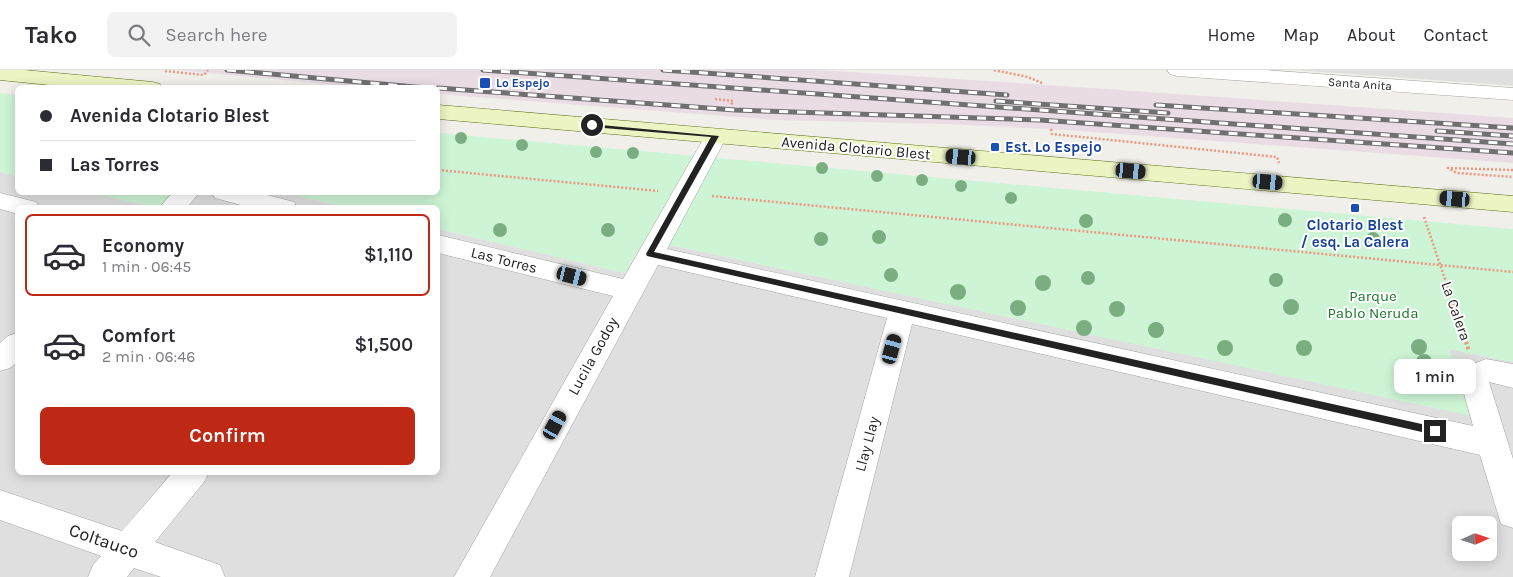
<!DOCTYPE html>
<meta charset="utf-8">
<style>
body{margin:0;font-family:Karla,sans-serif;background:#f2f2f3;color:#2b2b33;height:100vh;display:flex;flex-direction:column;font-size:19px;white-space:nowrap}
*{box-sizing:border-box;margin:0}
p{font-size:16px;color:#7c7c81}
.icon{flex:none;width:28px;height:28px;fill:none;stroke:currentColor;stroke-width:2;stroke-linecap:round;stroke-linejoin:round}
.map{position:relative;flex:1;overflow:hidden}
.drawer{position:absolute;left:15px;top:135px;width:425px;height:270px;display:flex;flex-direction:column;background:#fff;border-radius:8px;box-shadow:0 2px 12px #0003}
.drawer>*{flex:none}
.top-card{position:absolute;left:15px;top:15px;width:425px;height:110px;border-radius:8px;box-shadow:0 2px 12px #0003;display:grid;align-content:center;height:110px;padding:0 25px;background:#fff}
.needle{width:32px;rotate:87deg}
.tools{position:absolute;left:1452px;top:446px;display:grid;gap:10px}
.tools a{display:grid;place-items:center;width:45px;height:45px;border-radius:8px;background:#fff;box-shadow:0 2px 12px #0003;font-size:25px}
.end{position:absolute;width:22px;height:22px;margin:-11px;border:6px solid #222;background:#fff;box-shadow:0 0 0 2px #fff}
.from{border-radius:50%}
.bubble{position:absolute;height:35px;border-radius:8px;background:#fff;box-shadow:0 2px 12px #0003;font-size:16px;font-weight:600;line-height:35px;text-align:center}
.car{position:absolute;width:15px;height:30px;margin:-15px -8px;border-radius:6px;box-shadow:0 0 4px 1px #0007;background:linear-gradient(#222 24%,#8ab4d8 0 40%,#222 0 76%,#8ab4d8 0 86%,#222 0)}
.top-card b{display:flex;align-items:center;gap:18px;height:48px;font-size:19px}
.top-card b+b{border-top:1px solid #e1e1e2}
.top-card i{width:12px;height:12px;background:#2b2b33}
ul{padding:9px 0 0;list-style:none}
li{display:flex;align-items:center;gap:15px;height:82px;margin:0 10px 8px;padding:0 15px;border:2px solid transparent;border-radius:8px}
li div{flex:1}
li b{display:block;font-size:19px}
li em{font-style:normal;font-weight:600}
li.selected{border-color:#be2915}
li>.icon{width:45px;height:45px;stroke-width:1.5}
.cta{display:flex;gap:10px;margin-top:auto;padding:10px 25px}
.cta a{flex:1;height:58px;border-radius:8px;background:#be2915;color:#fff;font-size:20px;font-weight:600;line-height:58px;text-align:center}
header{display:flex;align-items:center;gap:30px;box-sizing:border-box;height:70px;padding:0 25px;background:#fff;border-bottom:1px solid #e1e1e2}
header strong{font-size:24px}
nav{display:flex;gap:28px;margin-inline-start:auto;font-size:18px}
.search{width:350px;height:45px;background:#f2f2f3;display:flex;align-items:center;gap:12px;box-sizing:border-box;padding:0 18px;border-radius:8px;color:#7c7c81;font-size:19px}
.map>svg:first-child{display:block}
.residential{fill:#e0dfdf;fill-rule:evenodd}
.industrial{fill:#e9dce5}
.park{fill:#cdf5d5}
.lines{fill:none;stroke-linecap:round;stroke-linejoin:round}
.minor-casing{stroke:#a3a3a3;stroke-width:1}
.secondary-casing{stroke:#5b7111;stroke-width:1}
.path-far1{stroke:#ec977f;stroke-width:2.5;stroke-dasharray:2 2;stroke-linecap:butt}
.path{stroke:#ec977f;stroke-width:4;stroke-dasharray:2.5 2.5;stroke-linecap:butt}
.minor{fill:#fff;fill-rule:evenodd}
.secondary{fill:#ecf4c4;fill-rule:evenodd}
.rail-casing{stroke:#707070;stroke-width:5}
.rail{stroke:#fff;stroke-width:3;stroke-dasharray:9;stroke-linecap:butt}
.tree{fill:#7aae81}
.route{fill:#222}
.transit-dot{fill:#1a4fb4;stroke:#fff;stroke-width:2}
.labels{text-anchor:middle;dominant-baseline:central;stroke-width:4;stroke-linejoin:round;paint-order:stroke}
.far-transit-label{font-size:12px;font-weight:bold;fill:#164399;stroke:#fff;text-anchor:start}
.far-street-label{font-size:12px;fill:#222;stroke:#fff}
.transit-label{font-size:15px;font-weight:bold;fill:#164399;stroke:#fff;text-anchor:start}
.street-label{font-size:15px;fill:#222;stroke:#fff}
.park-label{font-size:15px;fill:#18782b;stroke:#fff}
.near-street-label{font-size:18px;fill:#222;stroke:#fff}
</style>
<header>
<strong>Tako</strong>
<div class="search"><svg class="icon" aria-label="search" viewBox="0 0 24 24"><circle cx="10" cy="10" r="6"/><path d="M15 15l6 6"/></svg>Search here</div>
<nav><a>Home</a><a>Map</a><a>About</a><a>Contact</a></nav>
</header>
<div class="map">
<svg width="1513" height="507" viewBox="0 0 1513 507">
<rect width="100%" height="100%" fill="#f1efea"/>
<path class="residential" d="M 1295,0 L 1513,0 L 1513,16 L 1504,15 Z
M 0,102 L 17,106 L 18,122 L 90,123 L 158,137 L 18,138 L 18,402 L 438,402 L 438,159 L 625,203 L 641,175 L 665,174 L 1471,345 L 1449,279 L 1513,292 L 1513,507 L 0,507 ZM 1461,455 L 1489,455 L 1489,482 L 1461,482 Z
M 174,122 L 284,123 L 347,137 L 158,138 Z"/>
<path class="industrial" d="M 177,0 L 820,0 L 1077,17 L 1513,48 L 1513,93 L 1067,60 L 947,54 L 776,50 L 438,24 L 438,18 L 356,17 Z"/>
<path class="park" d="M 0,23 L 17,25 L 17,106 L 0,102 Z
M 438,63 L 1513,159 L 1513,292 L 1449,279 L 1472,346 L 665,174 L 641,175 L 625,203 L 438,159 L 438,138 L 347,137 L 284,123 L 438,122 Z
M 90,123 L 174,123 L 158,138 Z"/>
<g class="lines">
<g class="minor-casing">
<path id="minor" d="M 1167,0 L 1264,0 L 1513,18 L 1513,30 L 1177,6 L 1170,4 Z
M 716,59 L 724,61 L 727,66 L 667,179 L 1473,356 L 1459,306 L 1463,298 L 1486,289 L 1513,294 L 1513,318 L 1489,312 L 1513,389 L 1513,458 L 1501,454 L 1480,385 L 912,254 L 849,507 L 815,507 L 887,248 L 658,195 L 490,507 L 454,507 L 613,226 L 438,183 L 438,165 L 623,209 L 705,66 L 708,61 Z
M 173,122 L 200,122 L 186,138 L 159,138 Z
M 211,122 L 256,122 L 294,132 L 297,138 L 252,138 L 215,128 Z
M 0,123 L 36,132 L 39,138 L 18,138 L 18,144 L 0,139 Z
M 18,263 L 18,291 L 10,298 L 0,301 L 0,273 L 8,266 Z
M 173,402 L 209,402 L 204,412 L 155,472 L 220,495 L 225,507 L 161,507 L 134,498 L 127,507 L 88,507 L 93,495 L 101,486 L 0,450 L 0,420 L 122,461 Z"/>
</g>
<g class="secondary-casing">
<path id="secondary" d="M 0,0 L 24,0 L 153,12 L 160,14 L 163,18 L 79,18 L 0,10 Z
M 438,35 L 1513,126 L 1513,142 L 438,49 Z"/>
</g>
<path class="path-far1" d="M 994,0 L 1028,7 L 1042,13
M 165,1 L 204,5 L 208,0
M 715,29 L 733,31 L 731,35
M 1051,59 L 1052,64 L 1277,87 L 1279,93
M 438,100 L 658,121
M 1513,100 L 1448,98 L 1457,103 L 1513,107
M 712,126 L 1513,202
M 1424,147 L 1449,221"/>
<path class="path" d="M 1448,220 L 1469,281"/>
<use href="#minor" class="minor"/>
<use href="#secondary" class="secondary"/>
<g class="rail-casing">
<path id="rail" d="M 227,0 L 426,18
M 483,0 L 1513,74
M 663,0 L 1007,25
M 438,18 L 735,40 L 1040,50 L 1513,83
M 996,31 L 1168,43
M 1156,35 L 1513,58
M 1437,61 L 1513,66"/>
</g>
<use href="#rail" class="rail"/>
</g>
<g class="tree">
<circle cx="461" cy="68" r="6"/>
<circle cx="522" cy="75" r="6"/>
<circle cx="596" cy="82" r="6"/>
<circle cx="633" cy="83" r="6"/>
<circle cx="822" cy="98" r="6"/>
<circle cx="877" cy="106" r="6"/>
<circle cx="922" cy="110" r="6"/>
<circle cx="961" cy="116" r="6"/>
<circle cx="1011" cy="128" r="6"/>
<circle cx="1285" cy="150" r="7"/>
<circle cx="1086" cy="151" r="7"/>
<circle cx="500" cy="160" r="7"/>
<circle cx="608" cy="160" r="7"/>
<circle cx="879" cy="167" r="7"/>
<circle cx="821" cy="169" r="7"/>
<circle cx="1373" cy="169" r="7"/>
<circle cx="891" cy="205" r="7"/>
<circle cx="1088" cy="208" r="7"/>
<circle cx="1276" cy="210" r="7"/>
<circle cx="1043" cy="213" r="8"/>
<circle cx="958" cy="222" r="8"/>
<circle cx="1291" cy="237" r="8"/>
<circle cx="1018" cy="238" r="8"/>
<circle cx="1117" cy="239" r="8"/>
<circle cx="1084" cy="258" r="8"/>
<circle cx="1156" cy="260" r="8"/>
<circle cx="1419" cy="277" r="8"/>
<circle cx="1225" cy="278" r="8"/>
<circle cx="1304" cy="278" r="8"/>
<circle cx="1424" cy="292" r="8"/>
</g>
<path class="route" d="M 590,54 L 719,66 L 654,182 L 1435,357 L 1440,361 L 1435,365 L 647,186 L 646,184 L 711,67 L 592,57 Z"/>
<g class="transit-dot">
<rect x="479" y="7" width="12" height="12" rx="2.5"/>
<rect x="990" y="72" width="10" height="10" rx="2.5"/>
<rect x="1350" y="133" width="10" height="10" rx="2.5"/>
</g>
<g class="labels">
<g class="far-transit-label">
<text x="496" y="13">Lo Espejo</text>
</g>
<g class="far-street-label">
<text transform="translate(1360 14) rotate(4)">Santa Anita</text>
</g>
<g class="transit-label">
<text x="1005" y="77">Est. Lo Espejo</text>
<text x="1355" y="155" text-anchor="middle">Clotario Blest<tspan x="1355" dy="17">/ esq. La Calera</tspan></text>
</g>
<g class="street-label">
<text transform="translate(856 78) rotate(5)">Avenida Clotario Blest</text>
<text transform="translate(504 190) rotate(14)">Las Torres</text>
<text transform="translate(1456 241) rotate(71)">La Calera</text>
<text transform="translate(593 286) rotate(-61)">Lucila Godoy</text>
<text transform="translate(867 374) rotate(-75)">Llay Llay</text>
</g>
<g class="park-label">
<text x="1373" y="226">Parque<tspan x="1373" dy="17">Pablo Neruda</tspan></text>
</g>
<g class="near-street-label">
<text transform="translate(104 471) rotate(19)">Coltauco</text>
</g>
</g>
</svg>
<div class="tools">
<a><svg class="needle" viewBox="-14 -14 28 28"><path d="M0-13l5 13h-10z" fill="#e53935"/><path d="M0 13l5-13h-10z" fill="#7c7c81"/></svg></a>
</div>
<i class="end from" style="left:592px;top:55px"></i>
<i class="end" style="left:1435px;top:361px"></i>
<div class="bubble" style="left:1394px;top:289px;width:82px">1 min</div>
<i class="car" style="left:961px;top:87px;rotate:275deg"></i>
<i class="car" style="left:1131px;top:101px;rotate:95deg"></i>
<i class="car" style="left:1268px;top:112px;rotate:95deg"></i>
<i class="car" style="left:1455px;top:129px;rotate:275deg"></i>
<i class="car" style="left:572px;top:206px;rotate:104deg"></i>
<i class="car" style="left:892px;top:279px;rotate:15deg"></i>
<i class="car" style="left:555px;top:355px;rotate:29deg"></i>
<div class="top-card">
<b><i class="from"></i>Avenida Clotario Blest</b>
<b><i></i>Las Torres</b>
</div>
<section class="drawer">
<ul>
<li class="selected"><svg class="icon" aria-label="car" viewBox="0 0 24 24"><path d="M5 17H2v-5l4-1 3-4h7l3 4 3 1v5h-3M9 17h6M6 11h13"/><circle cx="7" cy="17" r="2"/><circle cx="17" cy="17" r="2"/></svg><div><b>Economy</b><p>1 min · 06:45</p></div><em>$1,110</em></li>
<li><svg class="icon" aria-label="car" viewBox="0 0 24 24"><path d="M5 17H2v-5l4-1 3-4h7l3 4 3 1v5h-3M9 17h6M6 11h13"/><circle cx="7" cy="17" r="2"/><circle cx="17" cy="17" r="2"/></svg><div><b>Comfort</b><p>2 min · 06:46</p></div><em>$1,500</em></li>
</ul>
<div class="cta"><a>Confirm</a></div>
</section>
</div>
